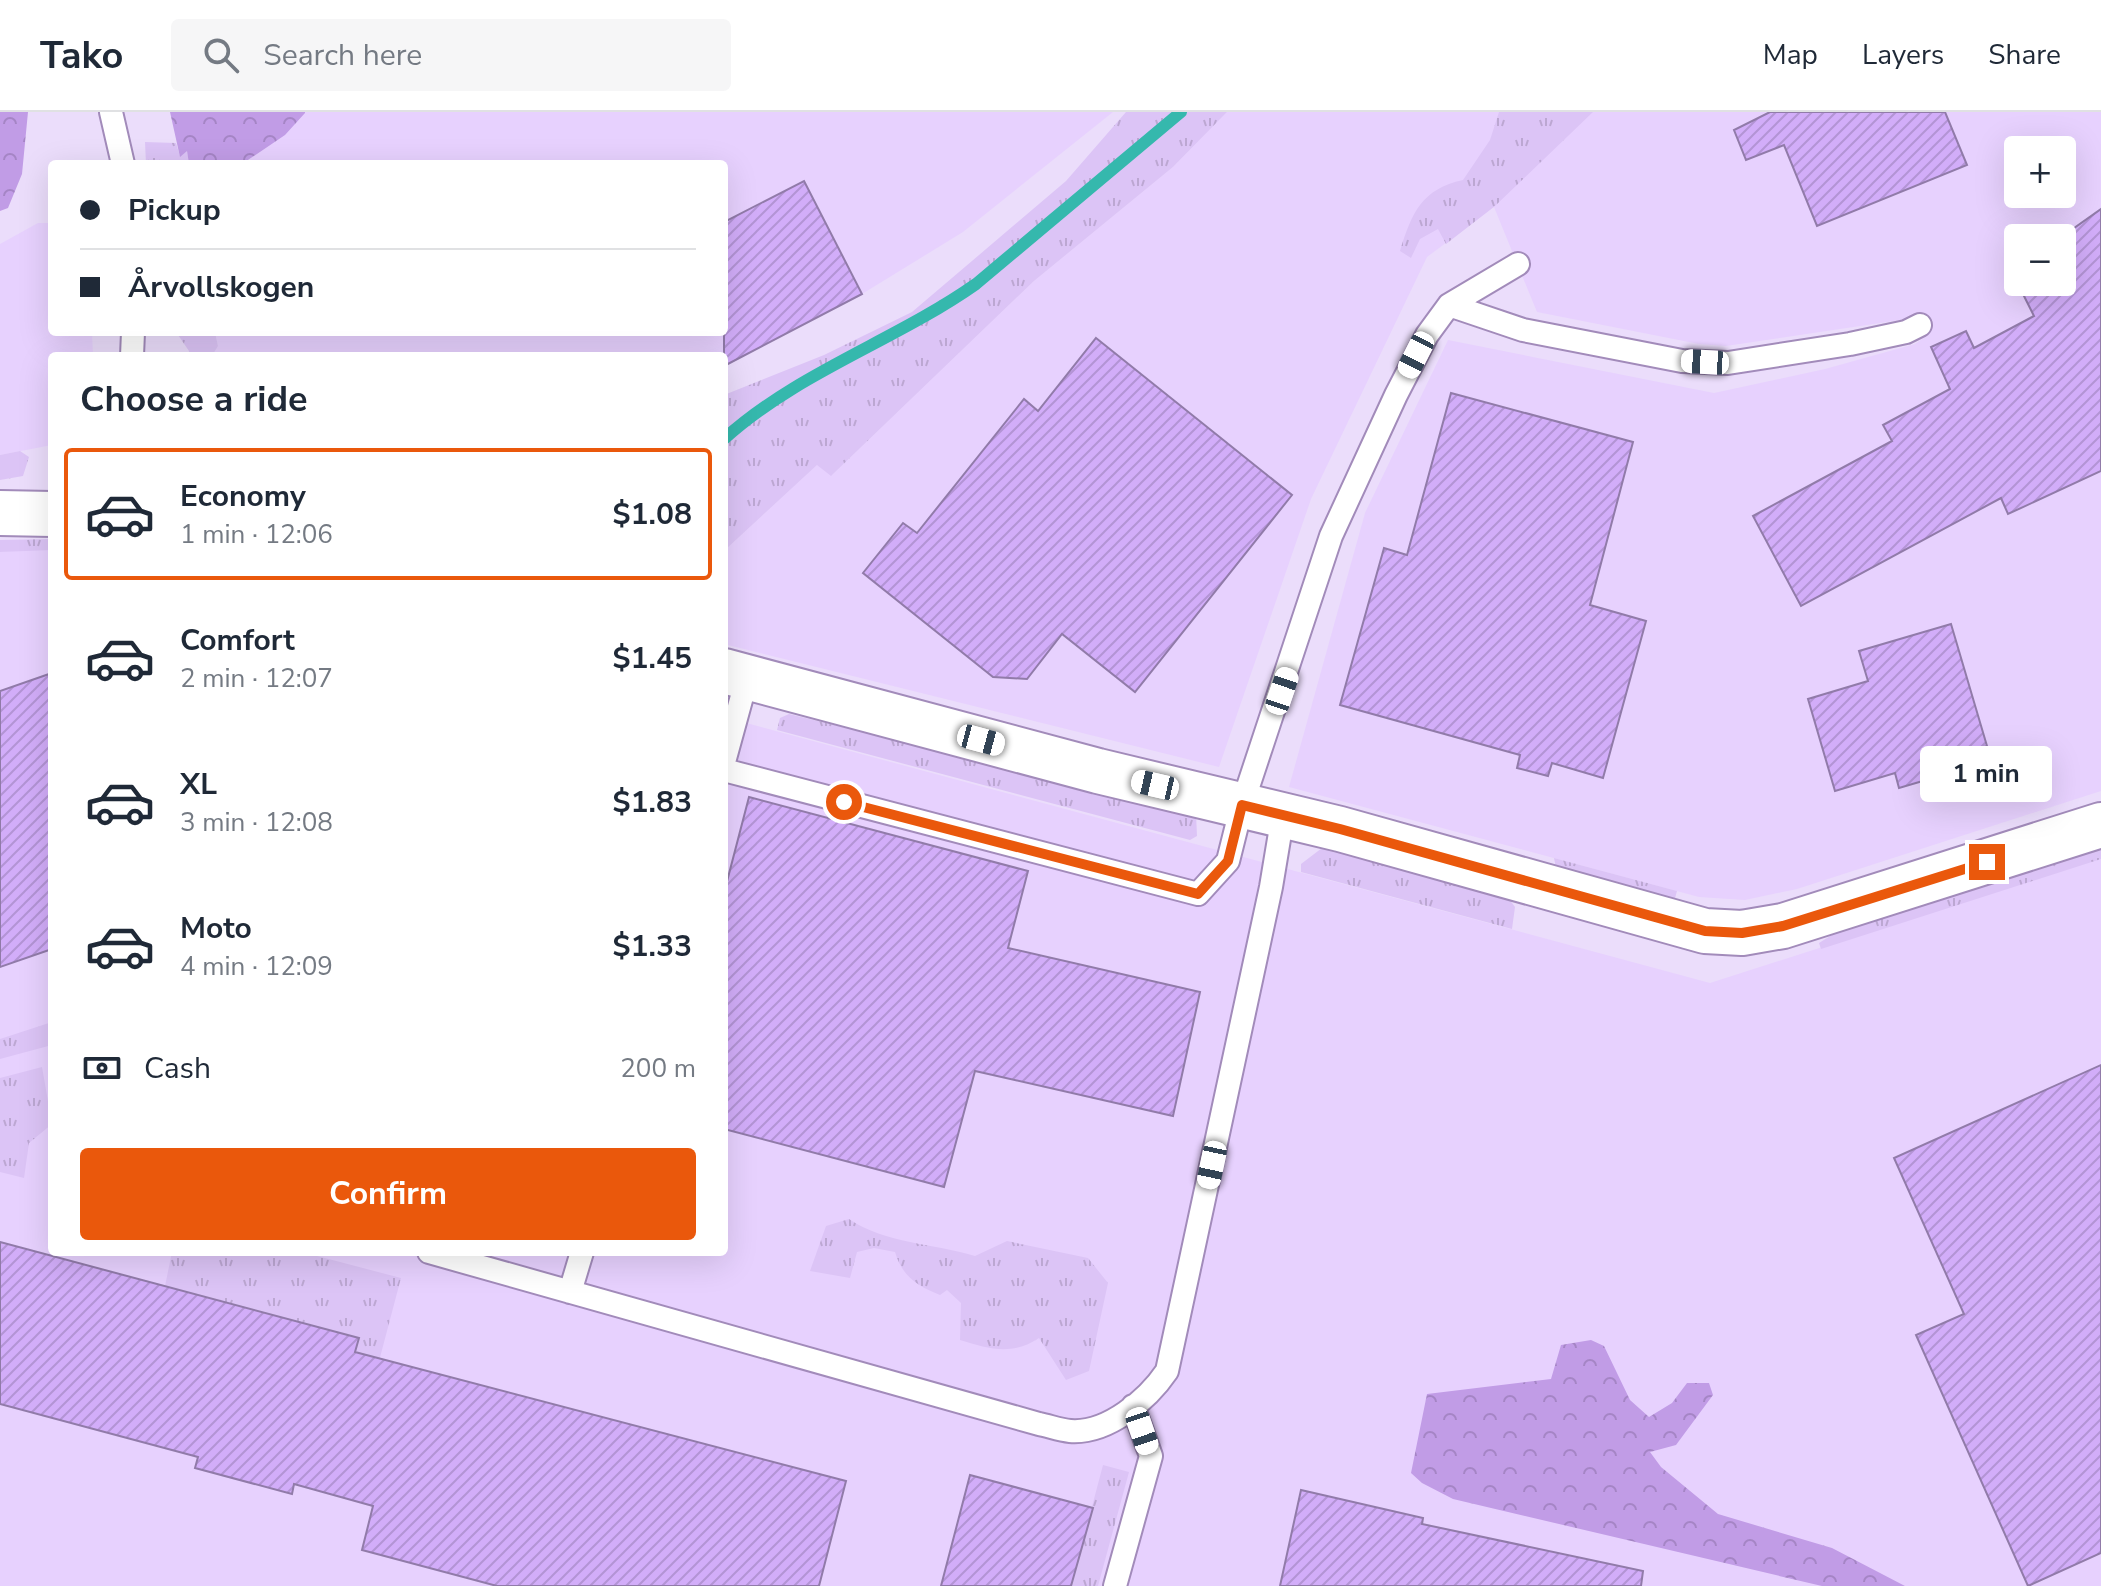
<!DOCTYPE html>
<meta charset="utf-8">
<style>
body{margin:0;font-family:"Nunito Sans",sans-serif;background:#f6f6f7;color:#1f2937;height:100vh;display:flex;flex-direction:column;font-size:30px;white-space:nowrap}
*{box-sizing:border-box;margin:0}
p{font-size:26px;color:#747a83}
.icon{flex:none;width:44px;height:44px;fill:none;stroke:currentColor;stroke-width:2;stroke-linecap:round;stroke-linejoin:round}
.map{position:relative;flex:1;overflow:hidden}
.drawer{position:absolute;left:48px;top:240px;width:680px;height:904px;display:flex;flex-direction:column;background:#fff;border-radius:8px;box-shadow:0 8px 32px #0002}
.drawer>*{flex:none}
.banner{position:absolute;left:48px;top:48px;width:680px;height:176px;border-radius:8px;box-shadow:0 8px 32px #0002;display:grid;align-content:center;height:176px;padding:0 32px;background:#fff}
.buttons{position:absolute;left:2004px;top:24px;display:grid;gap:16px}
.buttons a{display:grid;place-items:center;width:72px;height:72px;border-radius:8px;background:#fff;box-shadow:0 8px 32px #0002;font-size:40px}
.end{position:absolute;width:36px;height:36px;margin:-18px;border:10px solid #ea580c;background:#fff;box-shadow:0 0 0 4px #fff}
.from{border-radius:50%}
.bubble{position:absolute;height:56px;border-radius:8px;background:#fff;box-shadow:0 8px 32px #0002;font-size:26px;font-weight:700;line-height:56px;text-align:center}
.car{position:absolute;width:24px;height:48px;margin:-24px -12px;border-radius:10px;box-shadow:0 0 6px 2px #0007;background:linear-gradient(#fff 24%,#345 0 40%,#fff 0 76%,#345 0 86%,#fff 0)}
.banner b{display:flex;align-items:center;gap:28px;height:76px;font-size:30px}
.banner b+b{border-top:2px solid #e0e1e3}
.banner i{width:20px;height:20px;background:#1f2937}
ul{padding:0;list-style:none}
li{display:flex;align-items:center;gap:24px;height:132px;margin:0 16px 12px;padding:0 16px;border:4px solid transparent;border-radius:8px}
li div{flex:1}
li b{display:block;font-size:30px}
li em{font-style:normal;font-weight:700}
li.current{border-color:#ea580c}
li>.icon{width:72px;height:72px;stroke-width:1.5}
h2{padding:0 32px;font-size:36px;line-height:96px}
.pay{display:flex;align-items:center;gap:20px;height:88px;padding:0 32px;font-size:30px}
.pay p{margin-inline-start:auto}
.action{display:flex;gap:16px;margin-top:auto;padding:16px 32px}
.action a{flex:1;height:92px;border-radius:8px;background:#ea580c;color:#fff;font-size:32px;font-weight:700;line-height:92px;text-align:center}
header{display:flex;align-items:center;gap:48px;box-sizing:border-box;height:112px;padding:0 40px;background:#fff;border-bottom:2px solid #e0e1e3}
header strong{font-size:38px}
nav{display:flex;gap:44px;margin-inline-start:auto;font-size:28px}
.search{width:560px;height:72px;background:#f6f6f7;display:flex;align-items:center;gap:20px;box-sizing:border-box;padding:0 28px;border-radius:8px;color:#747a83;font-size:30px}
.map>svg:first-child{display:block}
.built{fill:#e7d1fe;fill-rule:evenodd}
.grass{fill:url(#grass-tufts)}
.forest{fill:url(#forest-crowns)}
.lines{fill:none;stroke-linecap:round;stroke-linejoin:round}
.stream{stroke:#35b8ad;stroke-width:12}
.building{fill:url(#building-hatch);stroke:#917ba9;stroke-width:2}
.lane-casing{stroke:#a28bba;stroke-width:26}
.street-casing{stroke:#a28bba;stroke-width:48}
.lane{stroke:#fff;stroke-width:22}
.street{stroke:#fff;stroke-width:44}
.route{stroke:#ea580c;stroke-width:10}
</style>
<header>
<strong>Tako</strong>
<div class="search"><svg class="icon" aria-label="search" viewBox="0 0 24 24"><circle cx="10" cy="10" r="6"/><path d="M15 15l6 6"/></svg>Search here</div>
<nav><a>Map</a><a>Layers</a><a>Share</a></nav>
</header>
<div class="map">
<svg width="2101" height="1474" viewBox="0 0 2101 1474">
<defs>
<pattern id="grass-tufts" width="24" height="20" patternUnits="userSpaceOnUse" patternTransform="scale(2)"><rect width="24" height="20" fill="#dcc4f6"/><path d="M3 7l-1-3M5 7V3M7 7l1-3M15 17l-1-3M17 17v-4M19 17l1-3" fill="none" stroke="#bca7d2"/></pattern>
<pattern id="forest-crowns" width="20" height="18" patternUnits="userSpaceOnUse" patternTransform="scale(2)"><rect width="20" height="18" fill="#c19ce6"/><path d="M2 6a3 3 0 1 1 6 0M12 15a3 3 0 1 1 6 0" fill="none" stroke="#a585c5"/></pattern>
<pattern id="building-hatch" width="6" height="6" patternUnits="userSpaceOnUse" patternTransform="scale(2)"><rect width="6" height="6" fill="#d2adf9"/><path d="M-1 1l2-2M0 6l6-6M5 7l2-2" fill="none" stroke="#b394d5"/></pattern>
</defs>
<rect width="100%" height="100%" fill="#ebddfb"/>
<path class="built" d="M 193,0 L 1113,0 L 963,120 L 862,182 L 724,254 L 724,244 L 212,244 L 218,234 L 215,220 L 724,220 L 724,52 L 189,52 Z
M 1227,0 L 2101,0 L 2101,679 L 1797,777 L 1745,788 L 1699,785 L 1289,675 L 1365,401 L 1448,228 L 1714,281 L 1825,257 L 1915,232 L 1925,225 L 1915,201 L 1907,207 L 1726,234 L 1699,232 L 1537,200 L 1494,95 L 1427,145 L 1311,387 L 1219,655 L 724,532 L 724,439 L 818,352 L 832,363 L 1034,169 L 1173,55 ZM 2018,38 L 2062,38 L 2062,82 L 2018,82 ZM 2018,126 L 2062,126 L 2062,170 L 2018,170 Z
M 38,111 L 52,111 L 52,220 L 92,220 L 93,244 L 52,244 L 52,333 L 0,343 L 0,132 Z
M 34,437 L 52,438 L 52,1140 L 724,1140 L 724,605 L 1710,871 L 2101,746 L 2101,1474 L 0,1474 L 0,440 Z"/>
<path class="grass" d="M 1126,0 L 1227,0 L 1173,55 L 1034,169 L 831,364 L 817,353 L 724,439 L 724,283 L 824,243 L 912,200 L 1066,69 Z
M 1499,0 L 1593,0 L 1495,94 L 1446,132 L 1438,117 L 1420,127 L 1411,146 L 1400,139 C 1412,100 1422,77 1463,68 L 1490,28 Z
M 145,30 L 176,31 L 180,44 L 187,38 L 189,52 L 146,52 Z
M 176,220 L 215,220 L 218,234 L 212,244 L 188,244 L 189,239 Z
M 20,339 L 29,345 L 23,364 L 0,368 L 0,343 Z
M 52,427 L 52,438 L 0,440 L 0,428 Z
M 789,602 L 1196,701 L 1197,724 L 1190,728 L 777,618 L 780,606 Z
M 2101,733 L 2101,747 L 1821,837 L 1819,831 L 1835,821 Z
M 1322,736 L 1507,784 L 1515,795 L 1512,817 L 1301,760 L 1301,752 Z
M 1554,746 L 1677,779 L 1674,790 L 1556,756 Z
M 52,910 L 52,933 L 0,947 L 0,927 Z
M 42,955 L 52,1012 L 29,1031 L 24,1066 L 0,1060 L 0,966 Z
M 849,1107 C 886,1132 933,1131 975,1144 L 1007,1129 L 1088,1146 L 1108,1171 L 1089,1259 L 1066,1268 L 1039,1226 C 1012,1244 989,1237 960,1228 L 961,1191 L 947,1178 L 940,1183 C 917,1174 902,1164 895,1140 L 874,1136 L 857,1140 L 850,1166 L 810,1159 L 826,1114 Z
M 172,1140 L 302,1140 L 401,1166 L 350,1359 L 324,1354 L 358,1226 L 165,1174 Z
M 1103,1353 L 1129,1360 L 1098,1474 L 1071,1474 Z"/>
<path class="forest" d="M 0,0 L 28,0 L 22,62 L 8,96 L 0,99 Z
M 170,0 L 305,0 L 305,1 L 285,23 L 242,52 L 189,52 L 187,39 L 180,45 Z
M 1591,1228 L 1604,1234 L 1630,1288 L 1649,1305 L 1672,1291 L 1687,1271 L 1709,1271 L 1713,1283 L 1676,1333 L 1650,1340 L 1661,1355 L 1718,1402 L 1832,1436 L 1905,1474 L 1822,1474 L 1453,1387 L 1422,1371 L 1411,1361 L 1427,1282 L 1551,1267 L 1561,1233 Z"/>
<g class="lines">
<path class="stream" d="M 724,327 C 798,260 895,229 976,172 L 1181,0"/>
</g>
<path class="building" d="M 1770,0 L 1945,0 L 1967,53 L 1817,114 L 1784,33 L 1746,48 L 1734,18 Z
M 804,69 L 862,182 L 724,254 L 724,110 Z
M 2101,97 L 2101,359 L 2008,402 L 2001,386 L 1801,494 L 1753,404 L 1892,329 L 1883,313 L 1950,277 L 1931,235 L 1966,219 L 1974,236 L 2034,204 L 2012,160 L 2018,156 L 2018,170 L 2062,170 L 2060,126 Z
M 1096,226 L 1292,383 L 1135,580 L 1062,522 L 1027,567 L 993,565 L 863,461 L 903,411 L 917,421 L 1024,287 L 1038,299 Z
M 1451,281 L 1633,330 L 1590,493 L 1646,509 L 1603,666 L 1552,651 L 1548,664 L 1517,656 L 1520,643 L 1340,593 L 1384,436 L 1407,443 Z
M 1951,512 L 1987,634 L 1956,643 L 1960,658 L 1899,676 L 1895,661 L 1835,679 L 1808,587 L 1868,569 L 1859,539 Z
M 52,561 L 52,837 L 0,855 L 0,579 Z
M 749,685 L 1028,759 L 1008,836 L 1200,880 L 1173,1004 L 975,959 L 944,1075 L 724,1017 L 724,781 Z
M 2101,953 L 2101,1441 L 2028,1474 L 1916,1223 L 1964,1202 L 1894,1046 Z
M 0,1130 L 359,1226 L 355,1240 L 846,1369 L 819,1474 L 497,1474 L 362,1438 L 373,1394 L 294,1372 L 292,1382 L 195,1356 L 198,1345 L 0,1292 Z
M 970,1363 L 1093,1396 L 1071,1474 L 941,1474 Z
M 1301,1378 L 1423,1406 L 1422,1412 L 1643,1459 L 1641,1474 L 1280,1474 Z"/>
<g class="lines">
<g class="lane-casing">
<path id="lane" d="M 111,0 L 123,52
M 1449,193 L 1523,218 L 1682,249 L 1728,251 L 1850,232 L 1906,220 L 1920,213
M 132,244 L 133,220
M 724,650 L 747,566
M 724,658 L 1198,782 L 1228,749 L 1242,693 L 1331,424 L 1396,283 L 1427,223 L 1449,193 L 1518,152
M 429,1140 L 1039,1312 C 1049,1314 1060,1318 1070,1319 C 1108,1322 1148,1287 1167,1259 L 1271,775 L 1283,703
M 570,1180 L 582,1140
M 1115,1474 L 1151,1344 L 1133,1294"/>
</g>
<g class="street-casing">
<path id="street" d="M 0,401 L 52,402
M 724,559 L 1098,659 L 1340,717 L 1705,819 L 1742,821 L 1783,814 L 2101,713"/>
</g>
<use href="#lane" class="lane"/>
<use href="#street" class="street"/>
</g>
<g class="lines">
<path class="route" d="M 844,690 L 1198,782 L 1228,749 L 1242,693 L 1340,717 L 1705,819 L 1742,821 L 1783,814 L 1987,750"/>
</g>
</svg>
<div class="buttons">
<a>+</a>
<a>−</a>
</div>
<i class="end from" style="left:844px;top:690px"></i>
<i class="end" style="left:1987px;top:750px"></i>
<div class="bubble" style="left:1920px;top:634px;width:132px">1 min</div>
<i class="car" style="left:1416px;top:243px;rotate:207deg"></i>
<i class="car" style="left:1705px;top:250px;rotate:273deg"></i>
<i class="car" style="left:1282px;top:579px;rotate:19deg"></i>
<i class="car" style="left:981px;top:628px;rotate:105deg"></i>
<i class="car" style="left:1155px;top:673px;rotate:283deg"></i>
<i class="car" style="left:1212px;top:1053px;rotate:192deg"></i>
<i class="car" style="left:1142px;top:1319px;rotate:161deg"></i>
<div class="banner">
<b><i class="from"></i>Pickup</b>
<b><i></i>Årvollskogen</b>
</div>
<section class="drawer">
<h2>Choose a ride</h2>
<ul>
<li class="current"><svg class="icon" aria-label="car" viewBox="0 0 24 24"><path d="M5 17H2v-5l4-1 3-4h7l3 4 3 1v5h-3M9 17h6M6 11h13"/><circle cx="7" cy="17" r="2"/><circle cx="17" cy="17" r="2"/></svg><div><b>Economy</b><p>1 min · 12:06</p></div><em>$1.08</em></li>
<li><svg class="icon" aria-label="car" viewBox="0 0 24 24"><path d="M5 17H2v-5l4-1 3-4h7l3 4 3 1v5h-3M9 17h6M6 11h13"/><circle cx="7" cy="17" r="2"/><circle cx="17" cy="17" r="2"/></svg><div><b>Comfort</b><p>2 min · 12:07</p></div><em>$1.45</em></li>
<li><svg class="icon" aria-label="car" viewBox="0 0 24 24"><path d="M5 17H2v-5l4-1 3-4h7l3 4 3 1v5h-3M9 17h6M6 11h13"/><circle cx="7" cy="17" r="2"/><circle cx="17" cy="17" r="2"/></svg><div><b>XL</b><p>3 min · 12:08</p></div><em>$1.83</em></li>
<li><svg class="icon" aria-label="car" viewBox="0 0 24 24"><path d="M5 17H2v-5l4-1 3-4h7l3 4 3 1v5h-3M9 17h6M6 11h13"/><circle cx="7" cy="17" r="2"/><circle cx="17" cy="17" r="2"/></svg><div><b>Moto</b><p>4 min · 12:09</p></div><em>$1.33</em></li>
</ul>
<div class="pay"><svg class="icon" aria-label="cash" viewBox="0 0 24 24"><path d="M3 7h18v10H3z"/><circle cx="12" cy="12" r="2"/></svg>Cash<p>200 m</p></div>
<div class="action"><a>Confirm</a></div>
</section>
</div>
